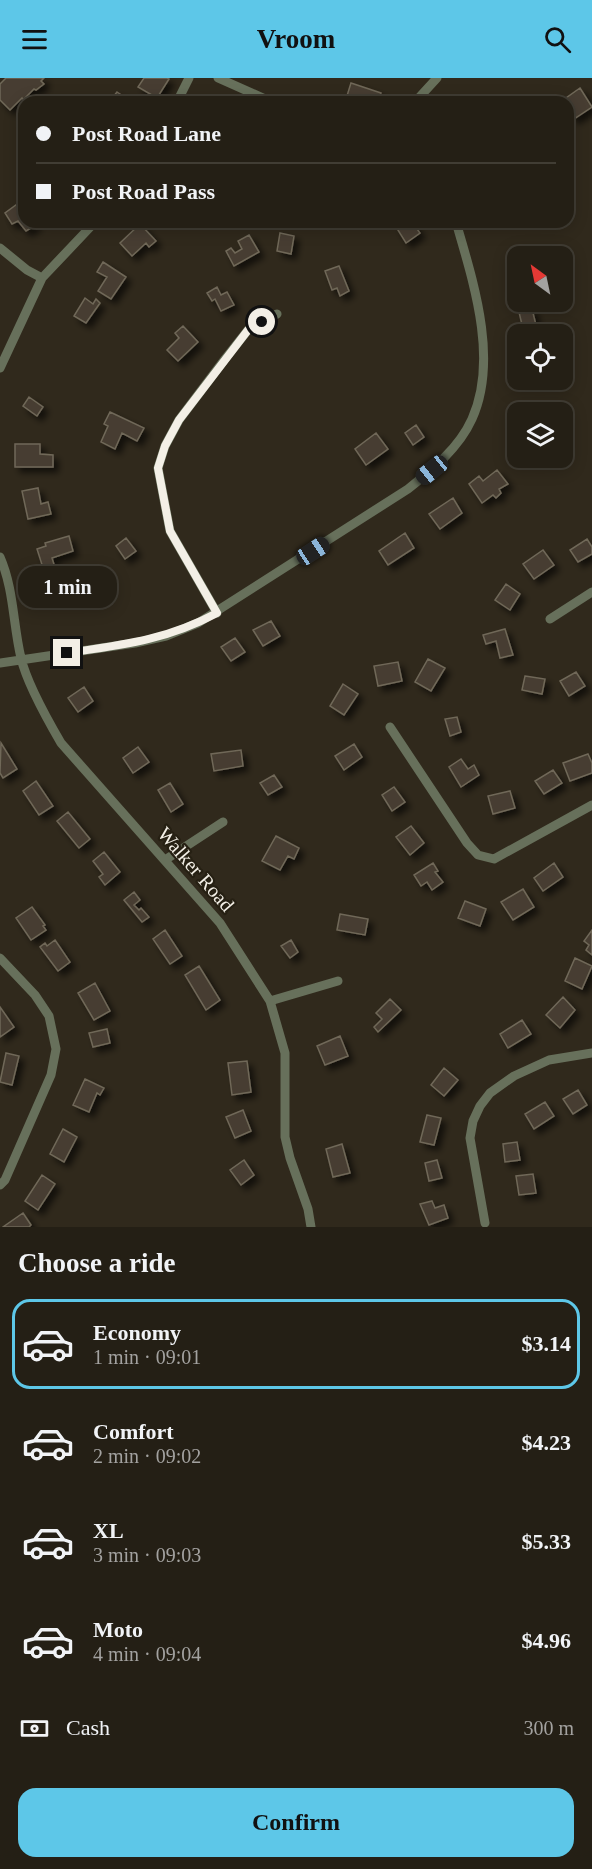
<!DOCTYPE html>
<meta charset="utf-8">
<style>
body{margin:0;font-family:"Times New Roman",serif;background:#2c271e;color:#f1f3f6;height:100vh;display:flex;flex-direction:column;font-size:22px;white-space:nowrap}
*{box-sizing:border-box;margin:0}
p{font-size:20px;color:#a3a2a0}
.icon{flex:none;width:33px;height:33px;fill:none;stroke:currentColor;stroke-width:2;stroke-linecap:round;stroke-linejoin:round}
.map{position:relative;height:1149px;overflow:hidden}
.panel{display:flex;flex-direction:column;background:#241f15;flex:1}
.panel>*{flex:none}
.guide{position:absolute;left:18px;top:18px;width:556px;height:132px;border-radius:18px;box-shadow:0 3px 15px #0003,0 0 0 2px #413d34;display:grid;align-content:center;height:132px;padding:0 18px;background:#241f15}
.needle{width:39px;rotate:327deg}
.fabs{position:absolute;left:507px;top:168px;display:grid;gap:12px}
.fabs a{display:grid;place-items:center;width:66px;height:66px;border-radius:12px;background:#241f15;box-shadow:0 3px 15px #0003,0 0 0 2px #413d34;font-size:30px}
.end{position:absolute;width:27px;height:27px;margin:-14px;border:8px solid #f3efe6;background:#111;box-shadow:0 0 0 3px #111}
.from{border-radius:50%}
.bubble{position:absolute;height:42px;border-radius:18px;background:#241f15;box-shadow:0 3px 15px #0003,0 0 0 2px #413d34;font-size:20px;font-weight:600;line-height:42px;text-align:center}
.car{position:absolute;width:18px;height:36px;margin:-18px -9px;border-radius:8px;box-shadow:0 0 4px 2px #0007;background:linear-gradient(#222 24%,#8ab4d8 0 40%,#222 0 76%,#8ab4d8 0 86%,#222 0)}
.guide b{display:flex;align-items:center;gap:21px;height:57px;font-size:22px}
.guide b+b{border-top:2px solid #413d34}
.guide i{width:15px;height:15px;background:#f1f3f6}
ul{padding:0;list-style:none}
li{display:flex;align-items:center;gap:18px;height:90px;margin:0 12px 9px;padding:0 6px;border:3px solid transparent;border-radius:18px}
li div{flex:1}
li b{display:block;font-size:22px}
li em{font-style:normal;font-weight:600}
li.current{border-color:#5dc7e8}
li>.icon{width:54px;height:54px;stroke-width:1.5}
h2{padding:0 18px;font-size:27px;line-height:72px}
.pay{display:flex;align-items:center;gap:15px;height:66px;padding:0 18px;font-size:22px}
.pay p{margin-inline-start:auto}
.cta{display:flex;gap:12px;margin-top:auto;padding:12px 18px}
.cta a{flex:1;height:69px;border-radius:18px;background:#5dc7e8;color:#111;font-size:24px;font-weight:600;line-height:69px;text-align:center}
header{display:flex;justify-content:space-between;align-items:center;height:78px;padding:0 18px;background:#5dc7e8;color:#111;font-size:27px;font-weight:600}
.map>svg:first-child{display:block}
.building{fill:#463e30;stroke:#706859;stroke-width:1.5;filter:url(#shadow)}
.lines{fill:none;stroke-linecap:round;stroke-linejoin:round}
.minor{stroke:#67705b;stroke-width:9}
.route{stroke:#f3efe6;stroke-width:8}
.labels{text-anchor:middle;dominant-baseline:central;stroke-width:4.5;stroke-linejoin:round;paint-order:stroke}
.street-label{font-size:20px;fill:#f3efe6;stroke:#262013}
</style>
<header><svg class="icon" aria-label="menu" viewBox="0 0 24 24"><path d="M4 6h16M4 12h16M4 18h16"/></svg>Vroom<svg class="icon" aria-label="search" viewBox="0 0 24 24"><circle cx="10" cy="10" r="6"/><path d="M15 15l6 6"/></svg></header>
<div class="map">
<svg width="592" height="1149" viewBox="0 0 592 1149">
<defs>
<filter id="shadow"><feDropShadow dx="5" dy="5" stdDeviation="3" flood-color="#0009"/></filter>
</defs>
<rect width="100%" height="100%" fill="#30291c"/>
<path class="building" d="M 6,0 L 44,0 L 41,3 L 44,6 L 36,12 L 34,11 L 23,22 L 22,20 L 10,32 L 0,22 L 0,6 Z
M 144,0 L 167,0 L 169,1 L 157,20 L 138,9 Z
M 351,5 L 381,15 L 378,24 L 356,24 L 346,21 Z
M 580,10 L 592,29 L 574,41 L 568,32 L 572,30 L 566,20 Z
M 117,14 L 132,24 L 109,24 Z
M 20,124 L 24,130 L 24,144 L 34,144 L 36,147 L 26,153 L 18,143 L 12,146 L 5,135 Z
M 402,144 L 412,144 L 420,155 L 406,165 L 396,149 Z
M 140,146 L 156,163 L 149,169 L 146,165 L 132,178 L 120,165 Z
M 280,155 L 294,158 L 291,176 L 277,173 Z
M 249,157 L 259,174 L 234,188 L 226,173 L 231,170 L 235,175 L 242,171 L 238,163 Z
M 523,177 L 523,178 L 518,178 L 518,207 L 513,208 L 508,181 Z
M 103,184 L 126,199 L 111,221 L 98,213 L 107,199 L 97,194 Z
M 339,188 L 349,213 L 340,218 L 337,210 L 332,212 L 325,193 Z
M 217,209 L 221,217 L 227,214 L 234,227 L 221,233 L 215,221 L 212,223 L 207,215 Z
M 85,220 L 93,226 L 96,221 L 100,225 L 86,245 L 74,238 Z
M 532,231 L 536,247 L 523,251 L 519,234 Z
M 183,248 L 198,264 L 178,283 L 167,272 L 179,260 L 175,255 Z
M 29,319 L 43,329 L 37,338 L 23,328 Z
M 110,334 L 144,350 L 137,363 L 122,355 L 115,371 L 101,364 L 108,348 L 104,346 Z
M 416,347 L 424,359 L 413,367 L 405,355 Z
M 376,355 L 388,371 L 366,387 L 355,371 Z
M 15,366 L 40,366 L 40,376 L 53,377 L 53,389 L 15,389 Z
M 497,392 L 508,406 L 499,411 L 501,415 L 496,420 L 493,417 L 482,425 L 469,406 L 479,398 L 483,403 Z
M 38,410 L 41,426 L 48,424 L 51,436 L 28,441 L 22,413 Z
M 453,420 L 462,435 L 440,451 L 429,436 Z
M 405,455 L 414,470 L 388,487 L 379,473 Z
M 69,458 L 73,473 L 52,480 L 56,493 L 45,496 L 37,471 L 46,468 L 45,465 Z
M 126,460 L 136,473 L 125,481 L 116,468 Z
M 587,461 L 592,469 L 592,476 L 578,484 L 570,472 Z
M 543,472 L 554,487 L 534,501 L 523,486 Z
M 506,506 L 520,516 L 510,532 L 495,522 Z
M 271,543 L 280,558 L 263,568 L 253,552 Z
M 505,551 L 513,577 L 500,580 L 496,563 L 486,566 L 483,557 Z
M 235,560 L 245,574 L 231,583 L 221,569 Z
M 428,581 L 445,590 L 431,613 L 415,604 Z
M 398,584 L 402,603 L 378,608 L 374,588 Z
M 576,594 L 585,608 L 569,618 L 560,603 Z
M 525,598 L 545,601 L 542,616 L 522,612 Z
M 343,606 L 358,616 L 344,637 L 330,628 Z
M 84,609 L 93,623 L 78,634 L 68,620 Z
M 457,639 L 461,654 L 450,658 L 445,641 Z
M 1,665 L 17,691 L 3,700 L 0,695 Z
M 354,666 L 362,679 L 344,692 L 335,678 Z
M 138,669 L 149,684 L 133,695 L 123,680 Z
M 241,672 L 243,688 L 214,693 L 211,676 Z
M 588,676 L 592,685 L 592,695 L 570,703 L 563,685 Z
M 461,681 L 468,691 L 474,687 L 479,697 L 461,709 L 449,689 Z
M 553,692 L 562,705 L 544,716 L 535,703 Z
M 274,697 L 282,709 L 268,717 L 260,705 Z
M 36,703 L 53,728 L 39,737 L 23,713 Z
M 170,705 L 183,726 L 171,734 L 158,712 Z
M 394,709 L 405,724 L 392,733 L 382,717 Z
M 510,713 L 515,730 L 493,736 L 488,718 Z
M 68,734 L 90,761 L 79,770 L 57,743 Z
M 411,748 L 424,765 L 410,777 L 396,759 Z
M 276,758 L 299,770 L 294,781 L 288,778 L 280,792 L 262,783 Z
M 104,774 L 120,794 L 105,807 L 99,799 L 103,796 L 93,783 Z
M 433,785 L 438,793 L 435,794 L 443,804 L 432,812 L 427,804 L 421,808 L 414,797 Z
M 554,785 L 563,799 L 543,813 L 534,800 Z
M 523,811 L 534,829 L 513,842 L 501,824 Z
M 134,814 L 140,822 L 134,827 L 139,832 L 141,830 L 149,839 L 142,844 L 124,822 Z
M 465,823 L 486,831 L 480,848 L 458,840 Z
M 32,829 L 45,847 L 43,848 L 46,852 L 31,862 L 16,840 Z
M 340,836 L 368,841 L 365,857 L 337,852 Z
M 165,852 L 182,878 L 170,886 L 153,861 Z
M 592,852 L 592,877 L 586,872 L 589,867 L 584,863 Z
M 55,862 L 70,884 L 58,893 L 40,869 L 45,865 L 47,868 Z
M 291,862 L 298,874 L 290,880 L 281,868 Z
M 575,880 L 592,888 L 582,911 L 565,903 Z
M 199,888 L 220,922 L 206,932 L 185,897 Z
M 95,905 L 110,933 L 94,942 L 78,915 Z
M 563,919 L 575,932 L 560,950 L 546,937 Z
M 390,921 L 401,932 L 378,954 L 374,949 L 382,941 L 376,935 Z
M 0,929 L 14,949 L 0,959 Z
M 522,942 L 531,956 L 508,970 L 500,956 Z
M 107,951 L 110,965 L 93,969 L 89,955 Z
M 340,958 L 348,978 L 325,987 L 317,968 Z
M 6,975 L 19,978 L 12,1007 L 0,1004 Z
M 247,983 L 251,1014 L 232,1017 L 228,985 Z
M 444,990 L 458,1002 L 444,1018 L 431,1007 Z
M 85,1001 L 104,1010 L 100,1017 L 97,1015 L 89,1034 L 73,1027 Z
M 578,1012 L 587,1027 L 573,1036 L 563,1021 Z
M 545,1024 L 554,1038 L 534,1051 L 525,1036 Z
M 243,1032 L 251,1053 L 235,1060 L 226,1039 Z
M 427,1037 L 441,1040 L 434,1067 L 420,1064 Z
M 63,1051 L 77,1059 L 64,1084 L 50,1076 Z
M 517,1064 L 520,1082 L 505,1084 L 503,1066 Z
M 342,1066 L 350,1095 L 333,1099 L 326,1071 Z
M 244,1082 L 254,1097 L 241,1107 L 230,1092 Z
M 437,1082 L 442,1100 L 429,1103 L 425,1085 Z
M 533,1096 L 536,1115 L 519,1117 L 516,1098 Z
M 42,1097 L 55,1106 L 38,1132 L 25,1123 Z
M 432,1123 L 435,1130 L 444,1127 L 448,1140 L 429,1147 L 420,1126 Z
M 23,1135 L 31,1147 L 29,1149 L 3,1149 Z"/>
<g class="lines">
<path class="minor" d="M 218,0 L 272,24
M 177,24 L 189,0
M 415,24 L 437,0
M 0,170 L 27,192 L 42,200
M 0,290 L 42,200 L 95,144
M 0,479 C 14,511 13,547 21,580 C 27,606 47,641 61,665 L 220,845 L 270,923 L 285,975 L 285,1059 L 290,1080 L 308,1131 L 311,1149
M 217,535 L 170,453 L 158,390 L 165,368 L 179,342 L 225,281 L 248,252 L 277,236
M 550,541 L 592,514
M 0,585 L 135,565 L 166,558 L 198,545 L 408,411 C 432,392 459,370 472,341 C 499,281 473,203 456,144
M 390,649 L 467,765 L 478,777 L 494,781 L 592,727
M 165,782 L 223,744
M 0,880 L 35,917 L 49,938 L 56,971 L 51,997 L 5,1102 L 0,1107
M 270,923 L 338,903
M 485,1145 L 470,1060 L 473,1043 L 480,1028 L 490,1015 L 514,998 L 549,982 L 592,975"/>
</g>
<g class="lines">
<path class="route" d="M 67,575 C 122,567 167,562 217,535 L 170,453 L 158,390 L 165,368 L 179,342 L 248,252 L 262,244"/>
</g>
<g class="labels">
<g class="street-label">
<text transform="translate(196 791) rotate(49)">Walker Road</text>
</g>
</g>
</svg>
<div class="fabs">
<a><svg class="needle" viewBox="-14 -14 28 28"><path d="M0-13l5 13h-10z" fill="#e53935"/><path d="M0 13l5-13h-10z" fill="#a3a2a0"/></svg></a>
<a><svg class="icon" aria-label="locate" viewBox="0 0 24 24"><circle cx="12" cy="12" r="6"/><path d="M12 2v4M12 18v4M2 12h4M18 12h4"/></svg></a>
<a><svg class="icon" aria-label="layers" viewBox="0 0 24 24"><path d="M12 4l9 5-9 5-9-5zM3 14l9 5 9-5"/></svg></a>
</div>
<i class="end from" style="left:262px;top:244px"></i>
<i class="end" style="left:67px;top:575px"></i>
<div class="bubble" style="left:18px;top:488px;width:99px">1 min</div>
<i class="car" style="left:432px;top:392px;rotate:231deg"></i>
<i class="car" style="left:313px;top:473px;rotate:57deg"></i>
<div class="guide">
<b><i class="from"></i>Post Road Lane</b>
<b><i></i>Post Road Pass</b>
</div>
</div>
<section class="panel">
<h2>Choose a ride</h2>
<ul>
<li class="current"><svg class="icon" aria-label="car" viewBox="0 0 24 24"><path d="M5 17H2v-5l4-1 3-4h7l3 4 3 1v5h-3M9 17h6M6 11h13"/><circle cx="7" cy="17" r="2"/><circle cx="17" cy="17" r="2"/></svg><div><b>Economy</b><p>1 min · 09:01</p></div><em>$3.14</em></li>
<li><svg class="icon" aria-label="car" viewBox="0 0 24 24"><path d="M5 17H2v-5l4-1 3-4h7l3 4 3 1v5h-3M9 17h6M6 11h13"/><circle cx="7" cy="17" r="2"/><circle cx="17" cy="17" r="2"/></svg><div><b>Comfort</b><p>2 min · 09:02</p></div><em>$4.23</em></li>
<li><svg class="icon" aria-label="car" viewBox="0 0 24 24"><path d="M5 17H2v-5l4-1 3-4h7l3 4 3 1v5h-3M9 17h6M6 11h13"/><circle cx="7" cy="17" r="2"/><circle cx="17" cy="17" r="2"/></svg><div><b>XL</b><p>3 min · 09:03</p></div><em>$5.33</em></li>
<li><svg class="icon" aria-label="car" viewBox="0 0 24 24"><path d="M5 17H2v-5l4-1 3-4h7l3 4 3 1v5h-3M9 17h6M6 11h13"/><circle cx="7" cy="17" r="2"/><circle cx="17" cy="17" r="2"/></svg><div><b>Moto</b><p>4 min · 09:04</p></div><em>$4.96</em></li>
</ul>
<div class="pay"><svg class="icon" aria-label="cash" viewBox="0 0 24 24"><path d="M3 7h18v10H3z"/><circle cx="12" cy="12" r="2"/></svg>Cash<p>300 m</p></div>
<div class="cta"><a>Confirm</a></div>
</section>
